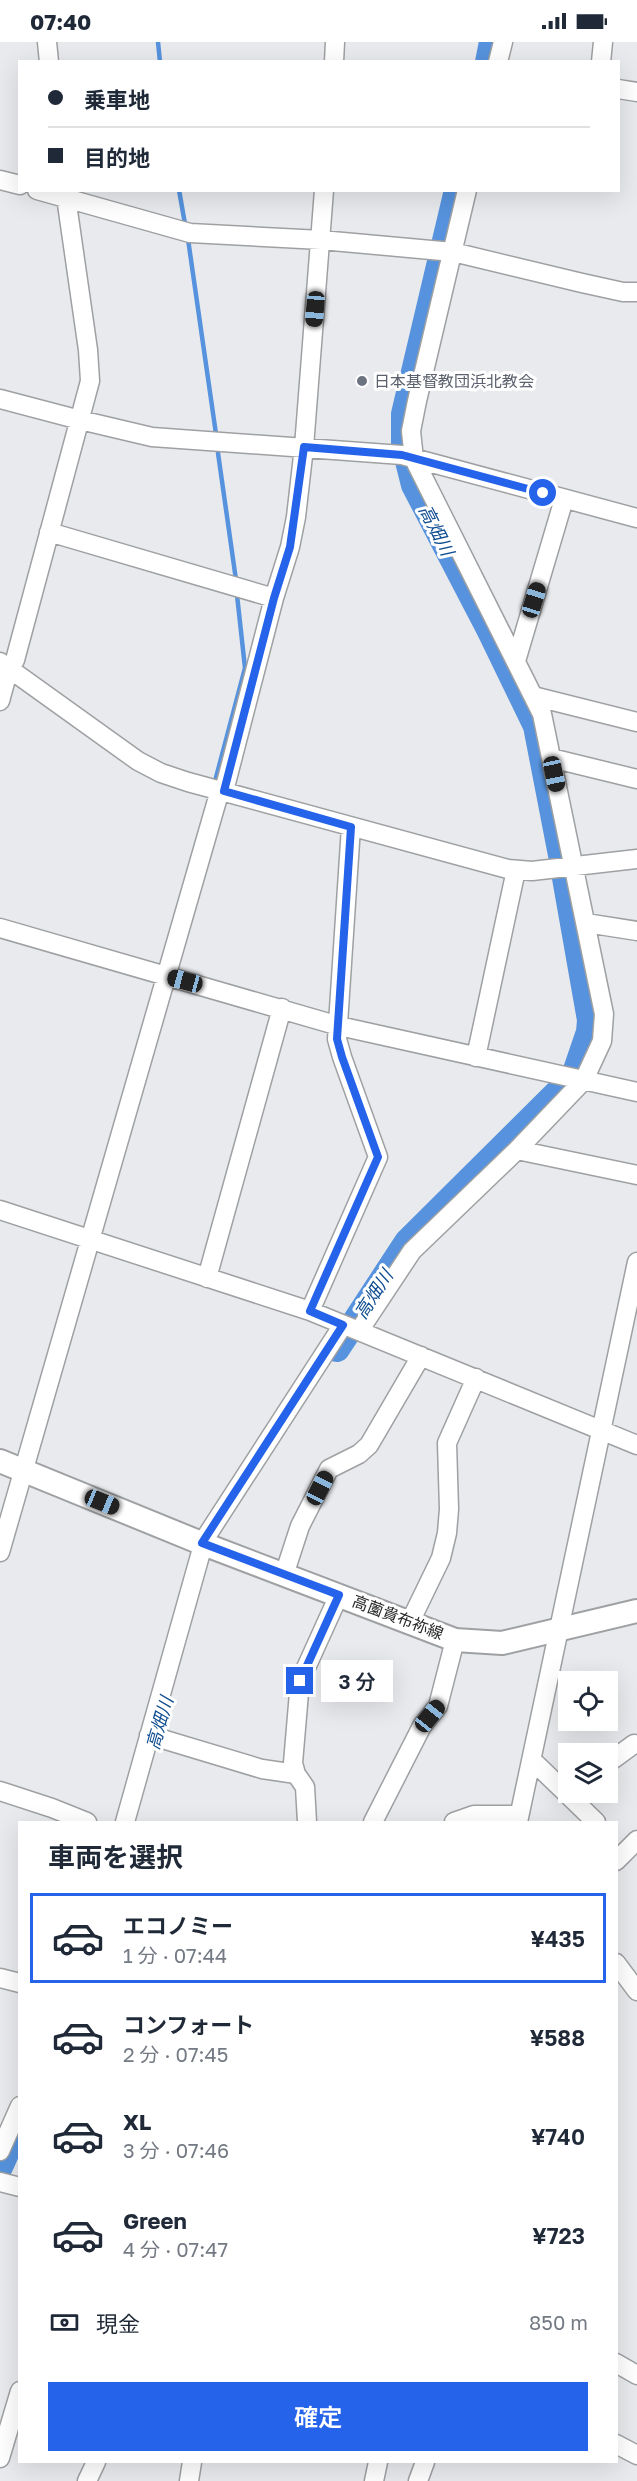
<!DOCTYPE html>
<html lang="ja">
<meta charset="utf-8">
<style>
body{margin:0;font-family:"Golos Text","Noto Sans JP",sans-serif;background:#f2f2f3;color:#1f2937;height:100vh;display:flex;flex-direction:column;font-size:22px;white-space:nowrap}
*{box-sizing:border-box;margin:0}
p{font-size:20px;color:#747a83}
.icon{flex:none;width:33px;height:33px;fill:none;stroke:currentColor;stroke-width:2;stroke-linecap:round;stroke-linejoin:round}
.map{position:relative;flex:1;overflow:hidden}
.panel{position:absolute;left:18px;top:1779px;width:600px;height:642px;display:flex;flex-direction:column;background:#fff;border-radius:0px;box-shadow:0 6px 24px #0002}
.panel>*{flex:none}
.hud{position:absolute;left:18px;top:18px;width:602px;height:132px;border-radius:0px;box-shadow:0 6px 24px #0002;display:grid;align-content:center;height:132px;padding:0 30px;background:#fff}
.buttons{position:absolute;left:558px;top:1629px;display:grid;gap:12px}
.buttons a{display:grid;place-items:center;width:60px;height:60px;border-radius:0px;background:#fff;box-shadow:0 6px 24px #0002;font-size:30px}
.end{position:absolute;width:27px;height:27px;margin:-14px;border:8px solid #2563eb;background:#fff;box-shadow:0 0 0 3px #fff}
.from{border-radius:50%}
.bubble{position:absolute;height:42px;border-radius:0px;background:#fff;box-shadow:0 6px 24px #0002;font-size:20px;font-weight:600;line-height:42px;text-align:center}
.car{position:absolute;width:18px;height:36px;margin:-18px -9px;border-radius:8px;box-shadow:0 0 4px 2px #0007;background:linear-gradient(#222 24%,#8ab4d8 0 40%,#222 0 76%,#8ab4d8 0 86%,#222 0)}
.hud b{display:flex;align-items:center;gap:21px;height:57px;font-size:22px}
.hud b+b{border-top:2px solid #e0e1e3}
.hud i{width:15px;height:15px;background:#1f2937}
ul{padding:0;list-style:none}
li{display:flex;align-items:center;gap:18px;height:90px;margin:0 12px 9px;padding:0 18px;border:3px solid transparent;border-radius:0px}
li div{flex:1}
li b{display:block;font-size:22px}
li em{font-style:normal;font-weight:600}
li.current{border-color:#2563eb}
li>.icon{width:54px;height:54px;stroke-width:1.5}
h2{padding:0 30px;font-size:27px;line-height:72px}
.pay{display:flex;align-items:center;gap:15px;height:66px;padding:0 30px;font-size:22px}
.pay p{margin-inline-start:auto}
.primary-button{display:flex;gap:12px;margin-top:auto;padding:12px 30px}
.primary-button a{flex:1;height:69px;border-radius:0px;background:#2563eb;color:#fff;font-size:24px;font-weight:600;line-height:69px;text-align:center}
.status{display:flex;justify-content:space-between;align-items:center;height:42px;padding:0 30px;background:#fff;direction:ltr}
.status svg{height:16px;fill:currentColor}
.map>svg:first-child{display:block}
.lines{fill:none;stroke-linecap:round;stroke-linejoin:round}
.stream{stroke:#5692dd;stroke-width:4.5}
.river{stroke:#5692dd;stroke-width:26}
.minor-casing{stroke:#9ea0a2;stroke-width:21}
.major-casing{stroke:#9ea0a2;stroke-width:26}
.minor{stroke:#fff;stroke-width:18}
.major{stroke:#fff;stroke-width:22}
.route{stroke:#2563eb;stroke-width:8}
.worship-dot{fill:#6b7280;stroke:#fff;stroke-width:2}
.labels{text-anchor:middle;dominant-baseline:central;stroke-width:6;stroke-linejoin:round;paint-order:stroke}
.worship-label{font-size:16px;fill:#5b616d;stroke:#fff;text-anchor:start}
.street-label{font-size:16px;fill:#262728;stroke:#fff}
.water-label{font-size:18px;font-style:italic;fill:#0e4d91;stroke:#fff}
</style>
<div class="status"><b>07:40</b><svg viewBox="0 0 49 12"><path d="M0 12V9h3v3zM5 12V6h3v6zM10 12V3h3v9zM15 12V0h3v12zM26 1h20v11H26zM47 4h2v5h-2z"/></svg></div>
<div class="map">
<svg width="637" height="2439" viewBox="0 0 637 2439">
<rect width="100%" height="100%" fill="#e8eaed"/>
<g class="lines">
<path class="stream" d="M 158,0 L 160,20
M 179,148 L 185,182
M 188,197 L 216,392
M 218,411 L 236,538
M 214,743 L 245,626 L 237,553"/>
<path class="river" d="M 488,20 L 492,0
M 457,148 L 404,372 L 404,403 L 414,443 L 490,589 L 536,684 L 561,813
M 565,836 L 590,978 L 589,990 L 576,1028
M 337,1307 L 407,1200 L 563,1045
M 0,2125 L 18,2085"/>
<g class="minor-casing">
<path id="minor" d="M 47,0 L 49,20
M 334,20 L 335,0
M 498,20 L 503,0
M 601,20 L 603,0
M 618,47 L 637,50
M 0,138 L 20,143
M 37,148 L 190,191 L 321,198 L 453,210 L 582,241 L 623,250 L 637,250
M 0,357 L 80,378 L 152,395 L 402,413 L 637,476
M 49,490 L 274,556
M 516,619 L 564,457
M 0,620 L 138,719 L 161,731 L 188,740 L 508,827 L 532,829 L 637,817
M 533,654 L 637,680
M 0,659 L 9,626 L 15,618 L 90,339 L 88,308 L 65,148
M 551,716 L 637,737
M 224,749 L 274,556 L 290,505 L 296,475 L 304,405 L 324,148
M 586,881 L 637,889
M 0,886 L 339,984 L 637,1050
M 476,1015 L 516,828
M 517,1108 L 637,1133
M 0,1168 L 310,1269 L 637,1403
M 207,1236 L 282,966
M 310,1269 L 378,1115 L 342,1015 L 337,997 L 351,785
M 359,1289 L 412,1209 L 517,1108 L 584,1038 L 602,999 L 604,972 L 542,672 L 414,417 L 411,389 L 417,359 L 467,148
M 202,1501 L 343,1283
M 0,1510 L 220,748
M 284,1533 L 300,1484 L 329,1427 L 359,1412 L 369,1403 L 421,1314
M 410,1580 L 441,1516 L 447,1491 L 449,1467 L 447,1401 L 476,1336
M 149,1693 L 262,1727 L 296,1732 L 293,1721 L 300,1639 L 339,1553
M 532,1718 L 596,1780
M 608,1721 L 634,1702
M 296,1732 L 305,1745 L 307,1780
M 0,1749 L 52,1766 L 87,1780
M 125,1780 L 201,1510 L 206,1503
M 373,1780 L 422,1684 L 438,1664 L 455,1598
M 454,1780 L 474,1773 L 519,1773
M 518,1780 L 637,1220
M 616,1819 L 637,1798
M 616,1921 L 637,1949
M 0,1936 L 20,1941
M 0,2109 L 20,2064
M 0,2140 L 20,2145
M 616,2321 L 637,2333
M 616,2402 L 637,2413
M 0,2416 L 20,2349
M 87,2439 L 96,2420
M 189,2439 L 192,2420
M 374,2439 L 378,2420
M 418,2439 L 425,2420"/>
</g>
<g class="major-casing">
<path id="major" d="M 0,1419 L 206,1503 L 455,1598 L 502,1601 L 637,1569"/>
</g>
<use href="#minor" class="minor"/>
<use href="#major" class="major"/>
</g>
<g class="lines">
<path class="route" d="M 300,1639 L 339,1553 L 202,1501 L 343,1283 L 310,1269 L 378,1115 L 342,1015 L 337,997 L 351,785 L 224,749 L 274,556 L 290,505 L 304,405 L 402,413 L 543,451"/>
</g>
<circle class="worship-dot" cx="362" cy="339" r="6"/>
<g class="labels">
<g class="worship-label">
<text x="374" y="339">日本基督教団浜北教会</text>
</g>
<g class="street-label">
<text transform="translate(398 1575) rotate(21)">高薗貴布祢線</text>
</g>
<g class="water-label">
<text transform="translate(437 488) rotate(63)">高畑川</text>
<text transform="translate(373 1252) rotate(-57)">高畑川</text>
<text transform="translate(159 1681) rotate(-74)">高畑川</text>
</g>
</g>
</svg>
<div class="buttons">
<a><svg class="icon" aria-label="locate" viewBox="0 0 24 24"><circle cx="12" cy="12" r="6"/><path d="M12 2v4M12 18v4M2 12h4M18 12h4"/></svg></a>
<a><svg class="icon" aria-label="layers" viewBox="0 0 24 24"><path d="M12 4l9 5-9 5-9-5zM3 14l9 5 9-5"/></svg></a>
</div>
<i class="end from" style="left:543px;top:451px"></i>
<i class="end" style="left:300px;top:1639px"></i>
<div class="bubble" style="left:321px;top:1618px;width:72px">3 分</div>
<i class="car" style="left:315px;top:267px;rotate:185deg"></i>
<i class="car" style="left:534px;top:558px;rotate:17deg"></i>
<i class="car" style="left:554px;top:732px;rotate:168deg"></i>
<i class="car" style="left:185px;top:939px;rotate:285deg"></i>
<i class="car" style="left:320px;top:1446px;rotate:27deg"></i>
<i class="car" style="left:102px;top:1460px;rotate:112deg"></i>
<i class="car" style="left:430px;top:1674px;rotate:39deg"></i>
<div class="hud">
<b><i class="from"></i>乗車地</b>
<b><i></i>目的地</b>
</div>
<section class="panel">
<h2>車両を選択</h2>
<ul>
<li class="current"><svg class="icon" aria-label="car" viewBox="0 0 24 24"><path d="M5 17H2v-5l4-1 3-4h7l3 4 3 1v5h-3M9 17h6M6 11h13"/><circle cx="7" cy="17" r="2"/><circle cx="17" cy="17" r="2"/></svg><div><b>エコノミー</b><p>1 分 · 07:44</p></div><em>¥435</em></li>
<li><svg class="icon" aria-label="car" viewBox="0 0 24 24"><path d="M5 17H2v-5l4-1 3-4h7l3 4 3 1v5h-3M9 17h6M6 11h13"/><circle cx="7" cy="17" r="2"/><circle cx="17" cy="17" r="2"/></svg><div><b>コンフォート</b><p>2 分 · 07:45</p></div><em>¥588</em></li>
<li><svg class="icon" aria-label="car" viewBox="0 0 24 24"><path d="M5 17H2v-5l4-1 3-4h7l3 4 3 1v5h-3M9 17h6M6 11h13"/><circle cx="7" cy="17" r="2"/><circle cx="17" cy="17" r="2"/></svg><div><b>XL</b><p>3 分 · 07:46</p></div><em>¥740</em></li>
<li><svg class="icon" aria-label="car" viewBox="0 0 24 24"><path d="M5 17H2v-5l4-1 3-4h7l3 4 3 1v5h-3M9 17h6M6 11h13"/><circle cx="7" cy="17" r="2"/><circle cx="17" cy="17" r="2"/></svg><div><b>Green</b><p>4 分 · 07:47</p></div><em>¥723</em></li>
</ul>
<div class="pay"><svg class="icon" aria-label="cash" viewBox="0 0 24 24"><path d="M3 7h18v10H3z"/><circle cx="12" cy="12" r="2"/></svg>現金<p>850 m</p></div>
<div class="primary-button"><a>確定</a></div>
</section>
</div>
